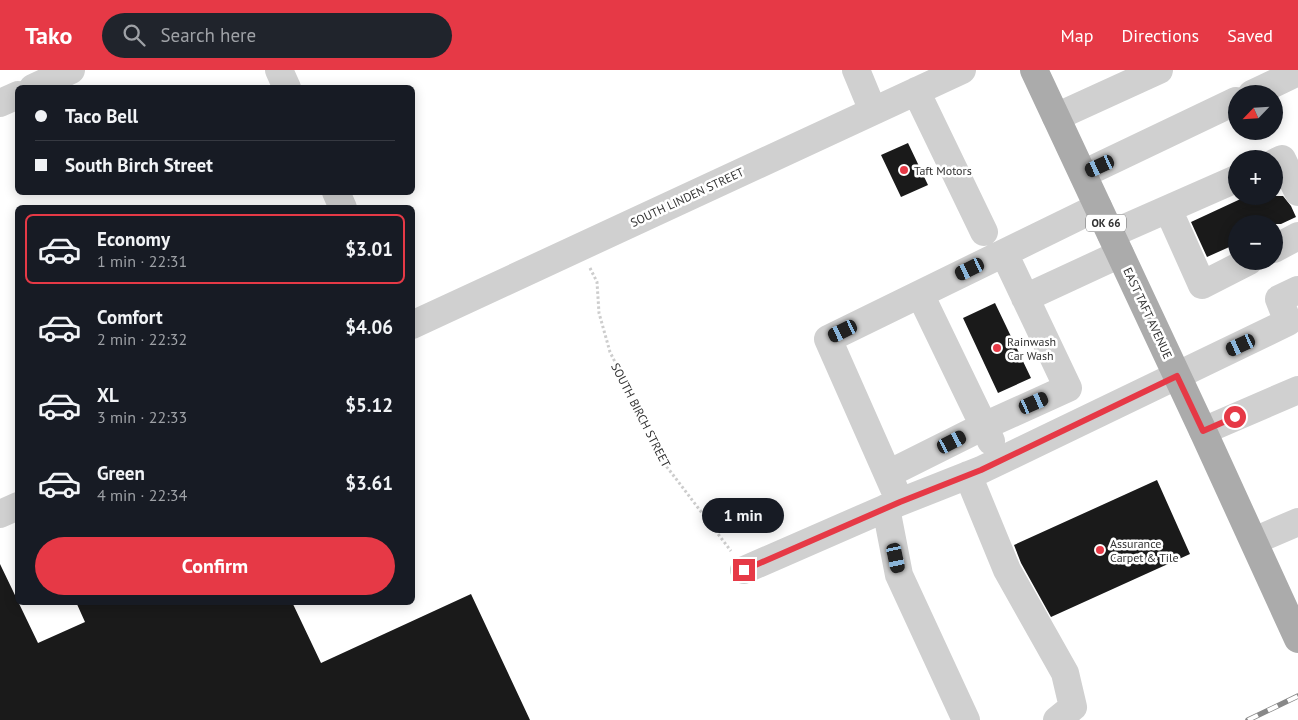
<!DOCTYPE html>
<meta charset="utf-8">
<style>
body{margin:0;font-family:"PT Sans",sans-serif;background:#20242c;color:#f1f3f6;height:100vh;display:flex;flex-direction:column;font-size:19px;white-space:nowrap}
*{box-sizing:border-box;margin:0}
p{font-size:16px;color:#9ea1a6}
.icon{flex:none;width:28px;height:28px;fill:none;stroke:currentColor;stroke-width:2;stroke-linecap:round;stroke-linejoin:round}
.map{position:relative;flex:1;overflow:hidden}
.sheet{position:absolute;left:15px;top:135px;width:400px;height:400px;display:flex;flex-direction:column;background:#171b24;border-radius:8px;box-shadow:0 2px 12px #0003}
.sheet>*{flex:none}
.guide{position:absolute;left:15px;top:15px;width:400px;height:110px;border-radius:8px;box-shadow:0 2px 12px #0003;display:grid;align-content:center;height:110px;padding:0 20px;background:#171b24}
.needle{width:32px;rotate:245deg}
.controls{position:absolute;left:1228px;top:15px;display:grid;gap:10px}
.controls a{display:grid;place-items:center;width:55px;height:55px;border-radius:50%;background:#171b24;box-shadow:0 2px 12px #0003;font-size:25px}
.end{position:absolute;width:22px;height:22px;margin:-11px;border:6px solid #e63946;background:#fff;box-shadow:0 0 0 2px #fff}
.from{border-radius:50%}
.bubble{position:absolute;height:35px;border-radius:18px;background:#171b24;box-shadow:0 2px 12px #0003;font-size:16px;font-weight:600;line-height:35px;text-align:center}
.car{position:absolute;width:15px;height:30px;margin:-15px -8px;border-radius:6px;box-shadow:0 0 4px 1px #0007;background:linear-gradient(#222 24%,#8ab4d8 0 40%,#222 0 76%,#8ab4d8 0 86%,#222 0)}
.guide b{display:flex;align-items:center;gap:18px;height:48px;font-size:19px}
.guide b+b{border-top:1px solid #363941}
.guide i{width:12px;height:12px;background:#f1f3f6}
ul{padding:9px 0 0;list-style:none}
li{display:flex;align-items:center;gap:15px;height:70px;margin:0 10px 8px;padding:0 10px;border:2px solid transparent;border-radius:8px}
li div{flex:1}
li b{display:block;font-size:19px}
li em{font-style:normal;font-weight:600}
li.selected{border-color:#e63946}
li>.icon{width:45px;height:45px;stroke-width:1.5}
.button{display:flex;gap:10px;margin-top:auto;padding:10px 20px}
.button a{flex:1;height:58px;border-radius:30px;background:#e63946;color:#fff;font-size:20px;font-weight:600;line-height:58px;text-align:center}
header{display:flex;align-items:center;gap:30px;box-sizing:border-box;height:70px;padding:0 25px;background:#e63946;color:#fff}
header strong{font-size:24px}
nav{display:flex;gap:28px;margin-inline-start:auto;font-size:18px}
.search{width:350px;height:45px;background:#20242c;display:flex;align-items:center;gap:12px;box-sizing:border-box;padding:0 18px;border-radius:28px;color:#9ea1a6;font-size:19px}
.map>svg:first-child{display:block}
.building{fill:#1a1a1a}
.lines{fill:none;stroke-linecap:round;stroke-linejoin:round}
.path{stroke:#cdcdcd;stroke-width:3;stroke-dasharray:2.5 2.5;stroke-linecap:butt}
.minor{stroke:#d0d0d0;stroke-width:28}
.major{stroke:#ababab;stroke-width:28}
.rail-casing{stroke:#888;stroke-width:5.5}
.rail{stroke:#fff;stroke-width:4;stroke-dasharray:11;stroke-linecap:butt}
.route{stroke:#e63946;stroke-width:6}
.poi-dot{fill:#e63946;stroke:#fff;stroke-width:2}
.labels{text-anchor:middle;dominant-baseline:central;stroke-width:5;stroke-linejoin:round;paint-order:stroke}
.shield{fill:#fff;stroke:#707070;stroke-width:1}
.shield-label{font-size:11px;font-weight:bold;fill:#333}
.poi-label{font-size:12px;fill:#333;stroke:#fff;text-anchor:start}
.street-label{font-size:12px;fill:#333;stroke:#fff}
</style>
<header>
<strong>Tako</strong>
<div class="search"><svg class="icon" aria-label="search" viewBox="0 0 24 24"><circle cx="10" cy="10" r="6"/><path d="M15 15l6 6"/></svg>Search here</div>
<nav><a>Map</a><a>Directions</a><a>Saved</a></nav>
</header>
<div class="map">
<svg width="1298" height="650" viewBox="0 0 1298 650">
<rect width="100%" height="100%" fill="#fff"/>
<path class="building" d="M 908,73 L 928,115 L 901,127 L 881,85 Z
M 1247,126 L 1283,126 L 1291,136 L 1296,147 L 1281,154 L 1236,154 L 1236,174 L 1207,187 L 1191,152 Z
M 995,233 L 1031,308 L 998,323 L 963,248 Z
M 1157,410 L 1190,484 L 1051,547 L 1021,493 L 1014,475 Z
M 0,494 L 38,573 L 85,552 L 76,532 L 292,532 L 321,593 L 471,524 L 530,650 L 0,650 Z"/>
<g class="lines">
<path class="path" d="M 590,198 L 597,212 L 599,243 L 610,282 L 667,397 L 731,481"/>
<path class="minor" d="M 279,0 L 287,18
M 856,0 L 873,41
M 33,18 L 71,0
M 916,21 L 984,162
M 1252,24 L 1298,2
M 0,33 L 18,25
M 1056,47 L 1159,0
M 1274,93 L 1282,89 L 1298,122
M 1083,104 L 1236,31
M 336,122 L 343,138
M 1168,139 L 1202,215 L 1249,191
M 1111,164 L 1236,109
M 1274,179 L 1298,166
M 920,224 L 991,371
M 1025,228 L 1120,184
M 412,255 L 962,0
M 1203,361 L 1298,320
M 888,404 L 984,356 L 1068,318 L 1004,183
M 968,405 L 1007,500 L 1065,603 L 1073,637 L 1057,650
M 900,432 L 828,269 L 1098,137
M 886,438 L 899,505 L 966,650
M 0,444 L 18,436
M 1254,471 L 1298,452
M 744,500 L 900,432 L 981,400 L 1288,252 L 1279,229 L 1298,220"/>
<path class="major" d="M 1034,0 L 1203,361 L 1298,569"/>
<g class="rail-casing">
<path id="rail" d="M 1248,650 L 1298,626"/>
</g>
<use href="#rail" class="rail"/>
</g>
<g class="lines">
<path class="route" d="M 744,500 L 900,432 L 981,400 L 1177,306 L 1203,361 L 1235,347"/>
</g>
<g class="poi-dot">
<circle cx="904" cy="100" r="5"/>
<circle cx="997" cy="278" r="5"/>
<circle cx="1100" cy="480" r="5"/>
</g>
<g class="labels">
<rect class="shield" x="1086" y="144.5" width="40" height="17" rx="4"/>
<g class="shield-label">
<text x="1106" y="153">OK 66</text>
</g>
<g class="poi-label">
<text x="914" y="100">Taft Motors</text>
<text x="1007" y="271">Rainwash<tspan x="1007" dy="14">Car Wash</tspan></text>
<text x="1110" y="473">Assurance<tspan x="1110" dy="14">Carpet &amp; Tile</tspan></text>
</g>
<g class="street-label">
<text transform="translate(687 127) rotate(-25)">SOUTH LINDEN STREET</text>
<text transform="translate(1148 243) rotate(65)">EAST TAFT AVENUE</text>
<text transform="translate(641 345) rotate(63)">SOUTH BIRCH STREET</text>
</g>
</g>
</svg>
<div class="controls">
<a><svg class="needle" viewBox="-14 -14 28 28"><path d="M0-13l5 13h-10z" fill="#e53935"/><path d="M0 13l5-13h-10z" fill="#9ea1a6"/></svg></a>
<a>+</a>
<a>−</a>
</div>
<i class="end from" style="left:1235px;top:347px"></i>
<i class="end" style="left:744px;top:500px"></i>
<div class="bubble" style="left:702px;top:428px;width:82px">1 min</div>
<i class="car" style="left:1100px;top:96px;rotate:245deg"></i>
<i class="car" style="left:970px;top:199px;rotate:244deg"></i>
<i class="car" style="left:843px;top:261px;rotate:244deg"></i>
<i class="car" style="left:1241px;top:275px;rotate:245deg"></i>
<i class="car" style="left:1034px;top:333px;rotate:66deg"></i>
<i class="car" style="left:952px;top:372px;rotate:63deg"></i>
<i class="car" style="left:896px;top:488px;rotate:168deg"></i>
<div class="guide">
<b><i class="from"></i>Taco Bell</b>
<b><i></i>South Birch Street</b>
</div>
<section class="sheet">
<ul>
<li class="selected"><svg class="icon" aria-label="car" viewBox="0 0 24 24"><path d="M5 17H2v-5l4-1 3-4h7l3 4 3 1v5h-3M9 17h6M6 11h13"/><circle cx="7" cy="17" r="2"/><circle cx="17" cy="17" r="2"/></svg><div><b>Economy</b><p>1 min · 22:31</p></div><em>$3.01</em></li>
<li><svg class="icon" aria-label="car" viewBox="0 0 24 24"><path d="M5 17H2v-5l4-1 3-4h7l3 4 3 1v5h-3M9 17h6M6 11h13"/><circle cx="7" cy="17" r="2"/><circle cx="17" cy="17" r="2"/></svg><div><b>Comfort</b><p>2 min · 22:32</p></div><em>$4.06</em></li>
<li><svg class="icon" aria-label="car" viewBox="0 0 24 24"><path d="M5 17H2v-5l4-1 3-4h7l3 4 3 1v5h-3M9 17h6M6 11h13"/><circle cx="7" cy="17" r="2"/><circle cx="17" cy="17" r="2"/></svg><div><b>XL</b><p>3 min · 22:33</p></div><em>$5.12</em></li>
<li><svg class="icon" aria-label="car" viewBox="0 0 24 24"><path d="M5 17H2v-5l4-1 3-4h7l3 4 3 1v5h-3M9 17h6M6 11h13"/><circle cx="7" cy="17" r="2"/><circle cx="17" cy="17" r="2"/></svg><div><b>Green</b><p>4 min · 22:34</p></div><em>$3.61</em></li>
</ul>
<div class="button"><a>Confirm</a></div>
</section>
</div>
